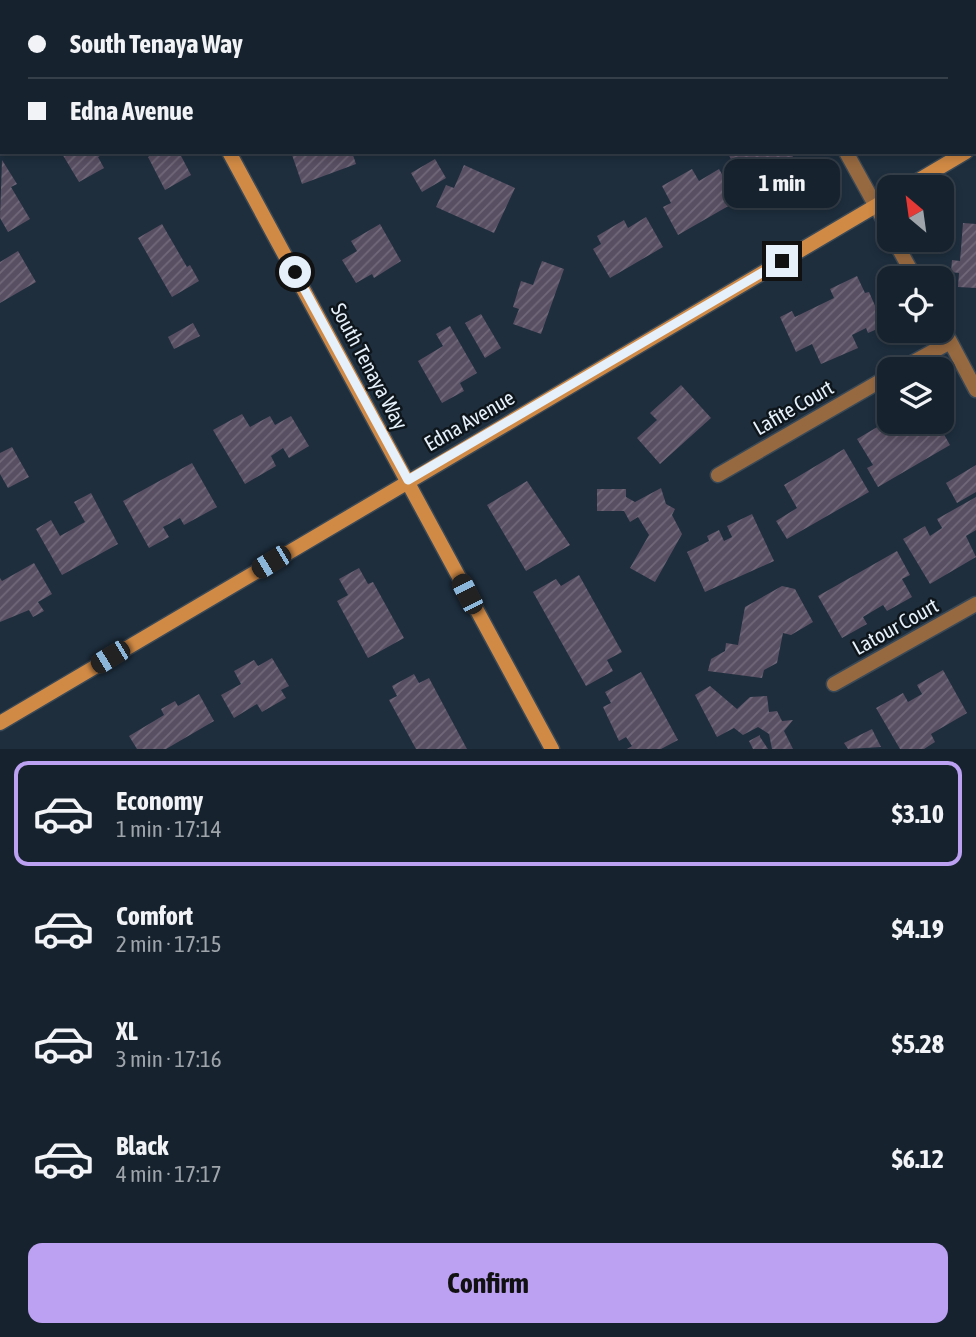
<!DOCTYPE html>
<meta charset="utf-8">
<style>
body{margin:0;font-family:"Asap Condensed",sans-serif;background:#1f2a36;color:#f1f3f6;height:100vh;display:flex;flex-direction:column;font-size:26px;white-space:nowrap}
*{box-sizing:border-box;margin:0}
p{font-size:23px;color:#9ea4aa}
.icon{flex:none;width:38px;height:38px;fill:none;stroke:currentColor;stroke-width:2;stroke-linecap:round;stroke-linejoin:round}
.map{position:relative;height:749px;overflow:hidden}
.panel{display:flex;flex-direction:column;background:#16222e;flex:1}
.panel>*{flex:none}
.banner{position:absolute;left:0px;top:0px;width:976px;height:154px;box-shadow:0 4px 10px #0003,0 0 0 2px #353f4a;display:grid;align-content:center;height:154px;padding:0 28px;background:#16222e}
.needle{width:46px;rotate:331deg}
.fabs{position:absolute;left:877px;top:175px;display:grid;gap:14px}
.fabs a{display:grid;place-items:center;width:77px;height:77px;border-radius:14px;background:#16222e;box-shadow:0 4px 10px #0003,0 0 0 2px #353f4a;font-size:35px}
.end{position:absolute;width:32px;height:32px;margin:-16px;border:9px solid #e5f0fa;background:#111;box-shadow:0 0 0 4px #111}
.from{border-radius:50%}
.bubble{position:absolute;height:49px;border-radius:14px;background:#16222e;box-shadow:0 4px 10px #0003,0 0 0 2px #353f4a;font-size:23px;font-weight:700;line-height:49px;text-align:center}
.car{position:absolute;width:21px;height:42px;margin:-21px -10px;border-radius:9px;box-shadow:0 0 5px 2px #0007;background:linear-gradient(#222 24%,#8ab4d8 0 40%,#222 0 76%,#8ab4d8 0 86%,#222 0)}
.banner b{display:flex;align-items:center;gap:24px;height:66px;font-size:26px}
.banner b+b{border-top:2px solid #353f4a}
.banner i{width:18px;height:18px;background:#f1f3f6}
ul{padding:12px 0 0;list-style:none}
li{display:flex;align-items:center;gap:21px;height:105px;margin:0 14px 10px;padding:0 14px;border:4px solid transparent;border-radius:14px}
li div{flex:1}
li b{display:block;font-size:26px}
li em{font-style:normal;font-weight:700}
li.active{border-color:#bca0f2}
li>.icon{width:63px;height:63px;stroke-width:1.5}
.button{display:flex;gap:14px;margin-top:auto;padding:14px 28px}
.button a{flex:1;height:80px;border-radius:14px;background:#bca0f2;color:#111;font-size:28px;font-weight:700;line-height:80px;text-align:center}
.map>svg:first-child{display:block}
.building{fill:url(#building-hatch)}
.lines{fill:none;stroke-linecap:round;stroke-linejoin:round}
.street-casing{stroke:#3a4957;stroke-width:17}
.secondary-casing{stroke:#3a4957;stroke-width:17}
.street{stroke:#966940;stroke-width:14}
.secondary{stroke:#d18a45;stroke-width:14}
.route{stroke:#e5f0fa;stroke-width:9}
.labels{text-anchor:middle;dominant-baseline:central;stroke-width:5;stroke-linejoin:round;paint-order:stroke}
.street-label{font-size:21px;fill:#e5f0fa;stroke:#0e161c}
</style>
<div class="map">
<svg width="976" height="749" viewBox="0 0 976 749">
<defs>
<pattern id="building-hatch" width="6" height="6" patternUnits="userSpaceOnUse" patternTransform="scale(1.75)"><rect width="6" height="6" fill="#594f63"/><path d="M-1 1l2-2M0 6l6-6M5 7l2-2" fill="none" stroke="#71697a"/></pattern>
</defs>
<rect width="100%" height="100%" fill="#1e2e3d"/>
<path class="building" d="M 61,152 L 107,152 L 98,157 L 104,168 L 79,182 Z
M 157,152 L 179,152 L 191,175 L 165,190 L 148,157 Z
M 291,152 L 352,152 L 356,164 L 302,184 Z
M 727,152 L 790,152 L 796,162 L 748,190 Z
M 435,159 L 446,178 L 422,192 L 411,173 Z
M 2,160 L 17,184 L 11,187 L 30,219 L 8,232 L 0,218 Z
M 464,165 L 515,188 L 494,233 L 436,207 L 446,185 L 454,188 Z
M 692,169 L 699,181 L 719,169 L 737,201 L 678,235 L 663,207 L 671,203 L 662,186 Z
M 646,217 L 663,247 L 610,278 L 593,249 L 601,244 L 597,236 L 624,220 L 628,228 Z
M 963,223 L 976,224 L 976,288 L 958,287 L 959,273 L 951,272 L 952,260 L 960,261 Z
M 162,224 L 187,267 L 190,265 L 199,281 L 172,297 L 138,238 Z
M 380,224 L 401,261 L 374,278 L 372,274 L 356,283 L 342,260 L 357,251 L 351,241 Z
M 18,251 L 36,282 L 0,303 L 0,262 Z
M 542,261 L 564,269 L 541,334 L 513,324 L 519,309 L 513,307 L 521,281 L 533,285 Z
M 857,276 L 865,293 L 869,292 L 884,326 L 868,333 L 866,328 L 852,335 L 858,348 L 821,364 L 812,344 L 796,352 L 780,317 L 792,311 L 795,317 L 834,298 L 830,289 Z
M 481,314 L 501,348 L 485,358 L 465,323 Z
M 193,323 L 200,336 L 174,349 L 168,337 Z
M 450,326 L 477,373 L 460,383 L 464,391 L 442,403 L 418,361 L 443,346 L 436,334 Z
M 681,385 L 711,418 L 660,464 L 637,438 L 657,420 L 650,413 Z
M 242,414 L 250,427 L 270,416 L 275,425 L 291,416 L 309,446 L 289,458 L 283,448 L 271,456 L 276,466 L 245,484 L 213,430 Z
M 902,422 L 937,422 L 950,445 L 878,487 L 867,468 L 873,465 L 857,439 L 879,426 L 883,433 Z
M 12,447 L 29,477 L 8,488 L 0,474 L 0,453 Z
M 844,449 L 869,492 L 787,539 L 776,521 L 797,508 L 784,485 Z
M 192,463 L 217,507 L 184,525 L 180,518 L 163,527 L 169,537 L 149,548 L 123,501 Z
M 976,465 L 976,492 L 957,503 L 946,483 Z
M 527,481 L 570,545 L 526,571 L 487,505 Z
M 661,488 L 666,504 L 675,509 L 672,515 L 682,534 L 655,582 L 630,568 L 649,535 L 638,517 L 630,522 L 624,511 L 597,511 L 597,489 L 626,489 L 626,497 L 635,502 Z
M 91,493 L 118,544 L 62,575 L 36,529 L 51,520 L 60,536 L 85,522 L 74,502 Z
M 976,497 L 976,530 L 966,536 L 976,557 L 930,584 L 903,539 L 925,526 L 930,536 L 942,528 L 937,519 Z
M 752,514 L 774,561 L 705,592 L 687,552 L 709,541 L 707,536 L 719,530 L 724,541 L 732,537 L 727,526 Z
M 897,551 L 910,575 L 902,579 L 912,597 L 887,611 L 883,605 L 863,617 L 867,624 L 842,638 L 818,596 Z
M 34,563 L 52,594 L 38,602 L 44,611 L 33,617 L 29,610 L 0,622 L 0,578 L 2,581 Z
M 359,568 L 368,584 L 373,582 L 404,638 L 368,658 L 337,601 L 348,595 L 339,579 Z
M 579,575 L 622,652 L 607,660 L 613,671 L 586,686 L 533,592 L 556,579 L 561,586 Z
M 782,586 L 795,589 L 813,622 L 791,635 L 783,633 L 777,663 L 764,670 L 762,678 L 708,671 L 711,659 L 725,651 L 726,643 L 738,645 L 745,607 Z
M 272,658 L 289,686 L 281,690 L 286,698 L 262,712 L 257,704 L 234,718 L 221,695 L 241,684 L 234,671 L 254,660 L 258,666 Z
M 943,670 L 967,713 L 931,734 L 935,742 L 924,749 L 900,749 L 876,708 L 903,693 L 908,702 L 922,694 L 917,685 Z
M 641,672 L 678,740 L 661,749 L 627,749 L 632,746 L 626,737 L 619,741 L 603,707 L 611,703 L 605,692 Z
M 414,674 L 419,683 L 429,678 L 467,749 L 416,749 L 389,700 L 397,696 L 392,686 Z
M 710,686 L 737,709 L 750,697 L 767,696 L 769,712 L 777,711 L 782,721 L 793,720 L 784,731 L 793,749 L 772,749 L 769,734 L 758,727 L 743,735 L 734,728 L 717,737 L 695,695 Z
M 199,694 L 214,721 L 166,749 L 137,749 L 129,736 L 164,715 L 161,709 L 175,701 L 178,706 Z
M 872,729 L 881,747 L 848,749 L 844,743 Z
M 760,735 L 760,737 L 768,749 L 753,749 L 749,741 Z"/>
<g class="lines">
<g class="street-casing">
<path id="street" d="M 763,0 L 764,2
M 161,2 L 164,0
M 0,96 L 2,95
M 846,152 L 889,230
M 894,240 L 915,278
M 942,326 L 976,390
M 901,369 L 950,342
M 718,475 L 889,376
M 834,684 L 976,604"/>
</g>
<g class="secondary-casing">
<path id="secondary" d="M 144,0 L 145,2
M 975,147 L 976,146
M 229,152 L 552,749
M 907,187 L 966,152
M 0,723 L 889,198"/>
</g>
<use href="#street" class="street"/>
<use href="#secondary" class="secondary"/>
</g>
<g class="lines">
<path class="route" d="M 295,272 L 408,480 L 782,261"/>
</g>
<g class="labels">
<g class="street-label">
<text transform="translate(370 366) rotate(62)">South Tenaya Way</text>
<text transform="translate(793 407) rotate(-30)">Lafite Court</text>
<text transform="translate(469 420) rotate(-30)">Edna Avenue</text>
<text transform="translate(895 626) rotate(-29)">Latour Court</text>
</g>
</g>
</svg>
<div class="fabs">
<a><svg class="needle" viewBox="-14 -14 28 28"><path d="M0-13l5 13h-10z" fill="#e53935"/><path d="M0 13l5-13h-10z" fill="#9ea4aa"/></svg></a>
<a><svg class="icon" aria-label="locate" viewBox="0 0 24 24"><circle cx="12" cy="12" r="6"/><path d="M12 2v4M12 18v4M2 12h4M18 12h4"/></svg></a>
<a><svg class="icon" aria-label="layers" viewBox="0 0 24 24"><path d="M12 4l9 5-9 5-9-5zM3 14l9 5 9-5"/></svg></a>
</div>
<i class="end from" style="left:295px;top:272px"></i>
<i class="end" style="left:782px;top:261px"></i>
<div class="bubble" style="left:724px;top:159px;width:116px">1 min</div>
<i class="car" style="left:271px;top:562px;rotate:239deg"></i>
<i class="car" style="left:467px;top:594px;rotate:333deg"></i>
<i class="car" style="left:110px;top:657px;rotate:239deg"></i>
<div class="banner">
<b><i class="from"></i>South Tenaya Way</b>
<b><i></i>Edna Avenue</b>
</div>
</div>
<section class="panel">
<ul>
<li class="active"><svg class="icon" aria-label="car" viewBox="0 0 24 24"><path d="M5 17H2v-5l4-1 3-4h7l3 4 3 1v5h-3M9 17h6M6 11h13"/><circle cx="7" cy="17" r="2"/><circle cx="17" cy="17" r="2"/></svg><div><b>Economy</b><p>1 min · 17:14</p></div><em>$3.10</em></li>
<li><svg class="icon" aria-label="car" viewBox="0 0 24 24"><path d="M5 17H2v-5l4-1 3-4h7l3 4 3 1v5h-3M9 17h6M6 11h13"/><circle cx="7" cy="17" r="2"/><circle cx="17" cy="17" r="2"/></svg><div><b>Comfort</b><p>2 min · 17:15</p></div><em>$4.19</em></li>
<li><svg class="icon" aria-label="car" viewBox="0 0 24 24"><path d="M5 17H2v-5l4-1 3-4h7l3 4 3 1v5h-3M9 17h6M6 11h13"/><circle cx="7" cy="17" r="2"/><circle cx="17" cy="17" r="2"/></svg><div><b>XL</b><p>3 min · 17:16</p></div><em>$5.28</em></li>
<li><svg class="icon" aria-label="car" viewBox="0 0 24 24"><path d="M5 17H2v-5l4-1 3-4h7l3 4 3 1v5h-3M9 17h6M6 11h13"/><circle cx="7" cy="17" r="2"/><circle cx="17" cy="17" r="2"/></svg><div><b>Black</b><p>4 min · 17:17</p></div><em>$6.12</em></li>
</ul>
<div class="button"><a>Confirm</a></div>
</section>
